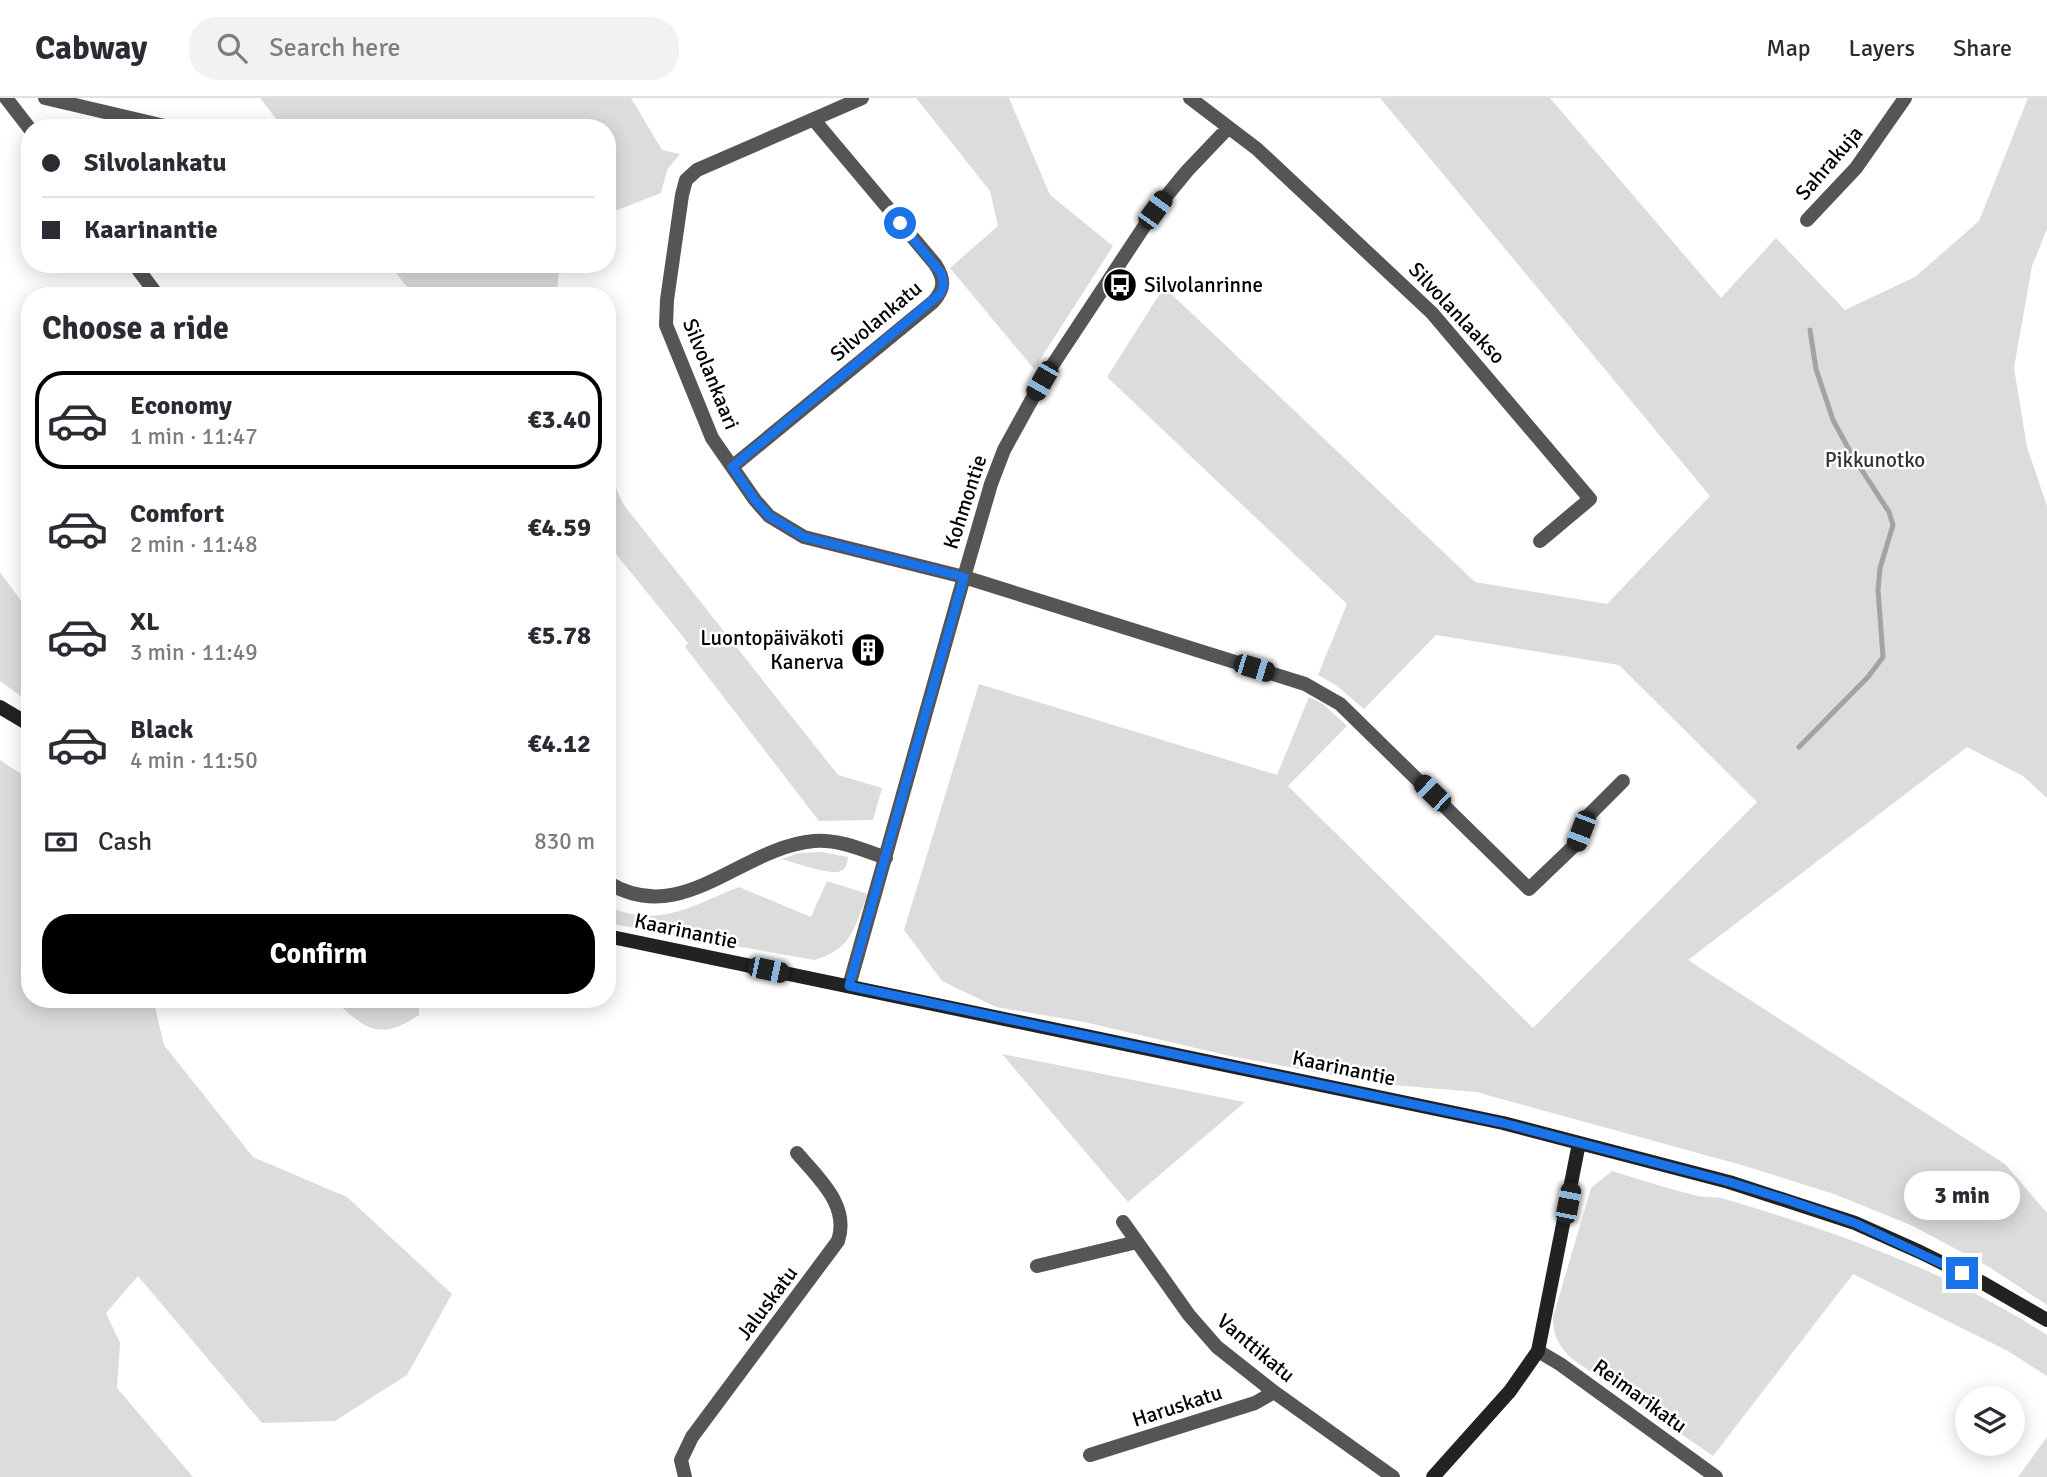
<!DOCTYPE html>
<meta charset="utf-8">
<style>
body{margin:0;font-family:Signika,sans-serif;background:#f2f2f3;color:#2b2b33;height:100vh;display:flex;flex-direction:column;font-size:26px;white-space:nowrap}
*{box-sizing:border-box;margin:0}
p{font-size:23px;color:#7c7c81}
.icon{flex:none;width:38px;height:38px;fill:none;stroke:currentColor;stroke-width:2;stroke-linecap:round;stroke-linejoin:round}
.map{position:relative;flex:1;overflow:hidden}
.sheet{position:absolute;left:21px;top:189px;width:595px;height:721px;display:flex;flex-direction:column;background:#fff;border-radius:28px;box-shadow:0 4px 18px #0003}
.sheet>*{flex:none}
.top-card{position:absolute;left:21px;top:21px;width:595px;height:154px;border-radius:28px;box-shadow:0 4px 18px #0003;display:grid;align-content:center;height:154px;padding:0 21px;background:#fff}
.buttons{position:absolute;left:1955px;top:1288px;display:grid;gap:14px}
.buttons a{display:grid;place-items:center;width:70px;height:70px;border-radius:50%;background:#fff;box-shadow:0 4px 18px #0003;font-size:35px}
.end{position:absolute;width:32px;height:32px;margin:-16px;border:9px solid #1a73e8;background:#fff;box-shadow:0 0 0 4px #fff}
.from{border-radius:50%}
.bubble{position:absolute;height:49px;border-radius:24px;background:#fff;box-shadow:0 4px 18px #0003;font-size:23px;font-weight:700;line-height:49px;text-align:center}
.car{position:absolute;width:21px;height:42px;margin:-21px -10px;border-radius:9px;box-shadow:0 0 5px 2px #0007;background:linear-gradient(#222 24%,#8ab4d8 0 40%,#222 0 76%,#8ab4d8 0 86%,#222 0)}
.top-card b{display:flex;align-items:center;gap:24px;height:66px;font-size:26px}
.top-card b+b{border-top:2px solid #e1e1e2}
.top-card i{width:18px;height:18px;background:#2b2b33}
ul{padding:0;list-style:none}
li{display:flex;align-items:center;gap:21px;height:98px;margin:0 14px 10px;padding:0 7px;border:4px solid transparent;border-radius:28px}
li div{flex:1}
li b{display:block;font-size:26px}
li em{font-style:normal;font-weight:700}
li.on{border-color:#000}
li>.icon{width:63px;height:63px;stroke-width:1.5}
h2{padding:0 21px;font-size:32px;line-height:84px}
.pay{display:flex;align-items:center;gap:18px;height:77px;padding:0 21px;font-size:26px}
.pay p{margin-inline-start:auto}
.action{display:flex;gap:14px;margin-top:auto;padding:14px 21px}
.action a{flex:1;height:80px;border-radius:28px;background:#000;color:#fff;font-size:28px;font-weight:700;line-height:80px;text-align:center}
header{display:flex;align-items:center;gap:42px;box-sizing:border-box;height:98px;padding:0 35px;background:#fff;border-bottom:2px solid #e1e1e2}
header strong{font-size:33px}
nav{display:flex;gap:38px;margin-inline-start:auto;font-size:24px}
.search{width:490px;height:63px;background:#f2f2f3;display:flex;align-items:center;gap:18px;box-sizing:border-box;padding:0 24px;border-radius:28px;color:#7c7c81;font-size:26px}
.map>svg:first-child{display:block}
.green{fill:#dcdcdc}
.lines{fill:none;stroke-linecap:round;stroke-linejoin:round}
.stream{stroke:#a3a3a3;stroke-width:5}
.street{stroke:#555;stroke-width:14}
.secondary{stroke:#222;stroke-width:14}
.route{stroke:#1a73e8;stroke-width:9}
.labels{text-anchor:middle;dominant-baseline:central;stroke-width:5;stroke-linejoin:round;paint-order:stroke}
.street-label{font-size:21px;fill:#000;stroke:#fff}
.poi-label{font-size:21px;fill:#000;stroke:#fff;text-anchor:start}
.park-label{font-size:21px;fill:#333;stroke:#fff}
</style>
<header>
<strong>Cabway</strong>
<div class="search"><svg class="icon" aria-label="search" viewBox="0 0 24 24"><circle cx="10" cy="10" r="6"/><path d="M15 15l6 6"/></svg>Search here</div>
<nav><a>Map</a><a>Layers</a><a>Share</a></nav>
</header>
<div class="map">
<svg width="2047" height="1379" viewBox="0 0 2047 1379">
<rect width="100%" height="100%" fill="#fff"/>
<path class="green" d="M 260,0 L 631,0 L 662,52 L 680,56 L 667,72 L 661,95 L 607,116 L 607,30 L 283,30 Z
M 916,0 L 1009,0 L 1050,97 L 1113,148 L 1034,271 L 950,170 L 998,128 L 990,93 Z
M 1380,0 L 1550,0 L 1721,200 L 1776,140 L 1845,212 L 1915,179 L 1979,123 L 2028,0 L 2047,0 L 2047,131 L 2032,168 L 2014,270 L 2027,349 L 2047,408 L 2047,700 L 2023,678 L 1967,649 L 1688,862 L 2005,1066 L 2047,1115 L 2047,1207 L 1989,1169 L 1913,1128 L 1834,1096 L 1745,1068 L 1476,994 L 1381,986 L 1230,958 L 1084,924 L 996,909 L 942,883 L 904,832 L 979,586 L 1277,677 L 1309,599 L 1323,606 L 1347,628 L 1288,688 L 1533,930 L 1757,704 L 1619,567 L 1436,537 L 1364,611 L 1336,587 L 1318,577 L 1347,506 L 1107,279 L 1164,189 L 1475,484 L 1607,506 L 1710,398 Z
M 389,166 L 560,166 L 556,198 L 414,198 Z
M 607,370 L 623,406 L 838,677 L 882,690 L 873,722 L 819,723 L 685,549 L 688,545 L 607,445 Z
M 0,474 L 30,515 L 30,605 L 0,583 Z
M 0,662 L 30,682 L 30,901 L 153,901 L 164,947 L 253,1059 L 347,1099 L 452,1196 L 407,1277 L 335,1323 L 262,1325 L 138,1178 L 106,1215 L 120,1245 L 117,1290 L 193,1379 L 0,1379 Z
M 821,754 L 848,759 C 847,765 847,770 841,773 C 831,778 793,764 781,761 L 799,755 Z
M 827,783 L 868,796 C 854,829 852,852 814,862 L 607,825 L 607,808 C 659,831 691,808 739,789 L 811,819 Z
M 333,901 L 419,901 L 419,917 C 379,944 365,931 333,901 Z
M 1002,956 L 1244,1004 L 1245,1004 L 1128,1104 Z
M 1612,1073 C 1639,1081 1666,1090 1694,1097 C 1704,1100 1715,1098 1725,1101 C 1836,1134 1950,1174 2047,1237 L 2047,1278 L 2008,1253 L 1853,1176 L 1713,1358 L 1571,1260 C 1558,1246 1553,1238 1553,1219 L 1591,1090 Z
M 2047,1339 L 2047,1379 L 2018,1379 Z"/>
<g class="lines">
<path class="stream" d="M 1799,649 L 1868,579 L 1883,559 L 1878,492 L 1880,470 L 1893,427 L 1889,414 L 1852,357 L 1833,322 L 1816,271 L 1810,232"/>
<path class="street" d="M 6,0 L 30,31
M 45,0 L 169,29
M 862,0 L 697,72 L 686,82 L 682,97 L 667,202 L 666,227 L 712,340 L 755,402 L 769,418 L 804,439 L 964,479 L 1305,586 L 1340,606 L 1529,791 L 1576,746 L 1586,720 L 1623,683
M 1190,0 L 1257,51 L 1432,215 L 1590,401 L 1540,443
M 1807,122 L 1856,70 L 1905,0
M 134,166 L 158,198
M 732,369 L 933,204 C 945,191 945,181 935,166 L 814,22
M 607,784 C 682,831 741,749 814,743 C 839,741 863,752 886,760
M 849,888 L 964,479 L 991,386 L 1004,352 L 1042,283 L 1155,112 L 1187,73 L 1228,30
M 1123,1124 L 1189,1217 L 1217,1249 L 1274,1294 L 1393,1379
M 1037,1168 L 1137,1144
M 1538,1253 L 1560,1266 L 1716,1379
M 1090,1357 L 1255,1305 L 1274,1294
M 685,1379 L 681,1362 L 692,1339 L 838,1143 C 850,1107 818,1080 797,1055"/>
<path class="secondary" d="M 0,609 L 30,627
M 607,838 L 1503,1025 L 1729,1084 L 1855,1125 L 1920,1154 L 1983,1185 L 2047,1222
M 1433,1379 L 1510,1293 L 1538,1253 L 1579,1045"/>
</g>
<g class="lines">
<path class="route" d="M 900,125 L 941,175 L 944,186 L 940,196 L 732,369 L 755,402 L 769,418 L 804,439 L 964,479 L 849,888 L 1503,1025 L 1729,1084 L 1790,1103 L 1855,1125 L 1962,1175"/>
</g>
<defs>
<g id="bus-disc" transform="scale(1.75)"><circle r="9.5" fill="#000" stroke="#fff"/><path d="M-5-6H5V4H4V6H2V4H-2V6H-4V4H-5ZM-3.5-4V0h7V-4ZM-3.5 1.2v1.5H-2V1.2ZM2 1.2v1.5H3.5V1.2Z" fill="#fff"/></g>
<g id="building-disc" transform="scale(1.75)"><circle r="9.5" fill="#000" stroke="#fff"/><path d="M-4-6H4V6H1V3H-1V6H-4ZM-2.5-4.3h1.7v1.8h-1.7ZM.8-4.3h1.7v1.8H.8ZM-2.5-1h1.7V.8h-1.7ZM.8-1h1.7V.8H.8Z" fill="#fff"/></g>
</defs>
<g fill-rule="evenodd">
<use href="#bus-disc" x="1120" y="187"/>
<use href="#building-disc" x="868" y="552"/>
</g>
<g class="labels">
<g class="street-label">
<text transform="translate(1829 65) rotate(-49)">Sahrakuja</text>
<text transform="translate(1457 215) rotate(47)">Silvolanlaakso</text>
<text transform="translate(876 223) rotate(-40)">Silvolankatu</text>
<text transform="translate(711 276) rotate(68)">Silvolankaari</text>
<text transform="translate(965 404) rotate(-72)">Kohmontie</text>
<text transform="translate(686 833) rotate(12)">Kaarinantie</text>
<text transform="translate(1344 970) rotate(12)">Kaarinantie</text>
<text transform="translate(767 1205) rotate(-53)">Jaluskatu</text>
<text transform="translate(1256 1250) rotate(40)">Vanttikatu</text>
<text transform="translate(1640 1298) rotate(36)">Reimarikatu</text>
<text transform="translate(1177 1308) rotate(-18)">Haruskatu</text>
</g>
<g class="poi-label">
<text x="1144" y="187">Silvolanrinne</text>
<text x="844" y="540" text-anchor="end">Luontopäiväkoti<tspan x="844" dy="24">Kanerva</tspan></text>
</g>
<g class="park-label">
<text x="1875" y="362">Pikkunotko</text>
</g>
</g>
</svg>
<div class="buttons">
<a><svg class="icon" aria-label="layers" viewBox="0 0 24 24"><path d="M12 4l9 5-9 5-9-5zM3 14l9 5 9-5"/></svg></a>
</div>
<i class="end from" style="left:900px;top:125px"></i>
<i class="end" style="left:1962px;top:1175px"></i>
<div class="bubble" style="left:1904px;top:1073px;width:116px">3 min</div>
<i class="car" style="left:1155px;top:112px;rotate:36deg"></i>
<i class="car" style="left:1042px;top:283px;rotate:210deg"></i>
<i class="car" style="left:1254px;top:570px;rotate:107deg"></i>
<i class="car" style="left:1432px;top:695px;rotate:314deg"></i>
<i class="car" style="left:1581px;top:733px;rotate:201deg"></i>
<i class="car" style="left:768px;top:872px;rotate:102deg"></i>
<i class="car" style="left:1568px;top:1105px;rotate:11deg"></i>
<div class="top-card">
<b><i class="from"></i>Silvolankatu</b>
<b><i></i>Kaarinantie</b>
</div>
<section class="sheet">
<h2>Choose a ride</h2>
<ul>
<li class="on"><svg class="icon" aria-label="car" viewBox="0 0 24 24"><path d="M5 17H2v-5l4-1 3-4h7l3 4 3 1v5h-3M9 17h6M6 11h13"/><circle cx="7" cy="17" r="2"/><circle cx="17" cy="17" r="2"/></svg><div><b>Economy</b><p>1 min · 11:47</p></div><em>€3.40</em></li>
<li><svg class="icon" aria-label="car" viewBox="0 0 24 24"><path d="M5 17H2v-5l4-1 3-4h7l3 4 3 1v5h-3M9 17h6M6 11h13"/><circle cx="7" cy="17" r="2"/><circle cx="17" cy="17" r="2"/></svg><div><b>Comfort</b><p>2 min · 11:48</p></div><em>€4.59</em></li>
<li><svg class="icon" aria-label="car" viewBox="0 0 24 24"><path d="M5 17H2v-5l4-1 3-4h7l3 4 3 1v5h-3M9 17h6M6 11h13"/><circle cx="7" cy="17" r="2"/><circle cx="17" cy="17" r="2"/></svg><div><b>XL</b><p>3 min · 11:49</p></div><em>€5.78</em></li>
<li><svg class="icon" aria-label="car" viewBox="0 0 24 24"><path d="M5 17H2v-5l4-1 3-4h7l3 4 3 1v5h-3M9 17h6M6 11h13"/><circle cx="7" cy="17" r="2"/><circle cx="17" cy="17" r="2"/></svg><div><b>Black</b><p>4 min · 11:50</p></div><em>€4.12</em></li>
</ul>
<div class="pay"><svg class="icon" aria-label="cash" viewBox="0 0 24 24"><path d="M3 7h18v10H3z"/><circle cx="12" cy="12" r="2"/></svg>Cash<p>830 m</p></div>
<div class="action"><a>Confirm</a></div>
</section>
</div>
